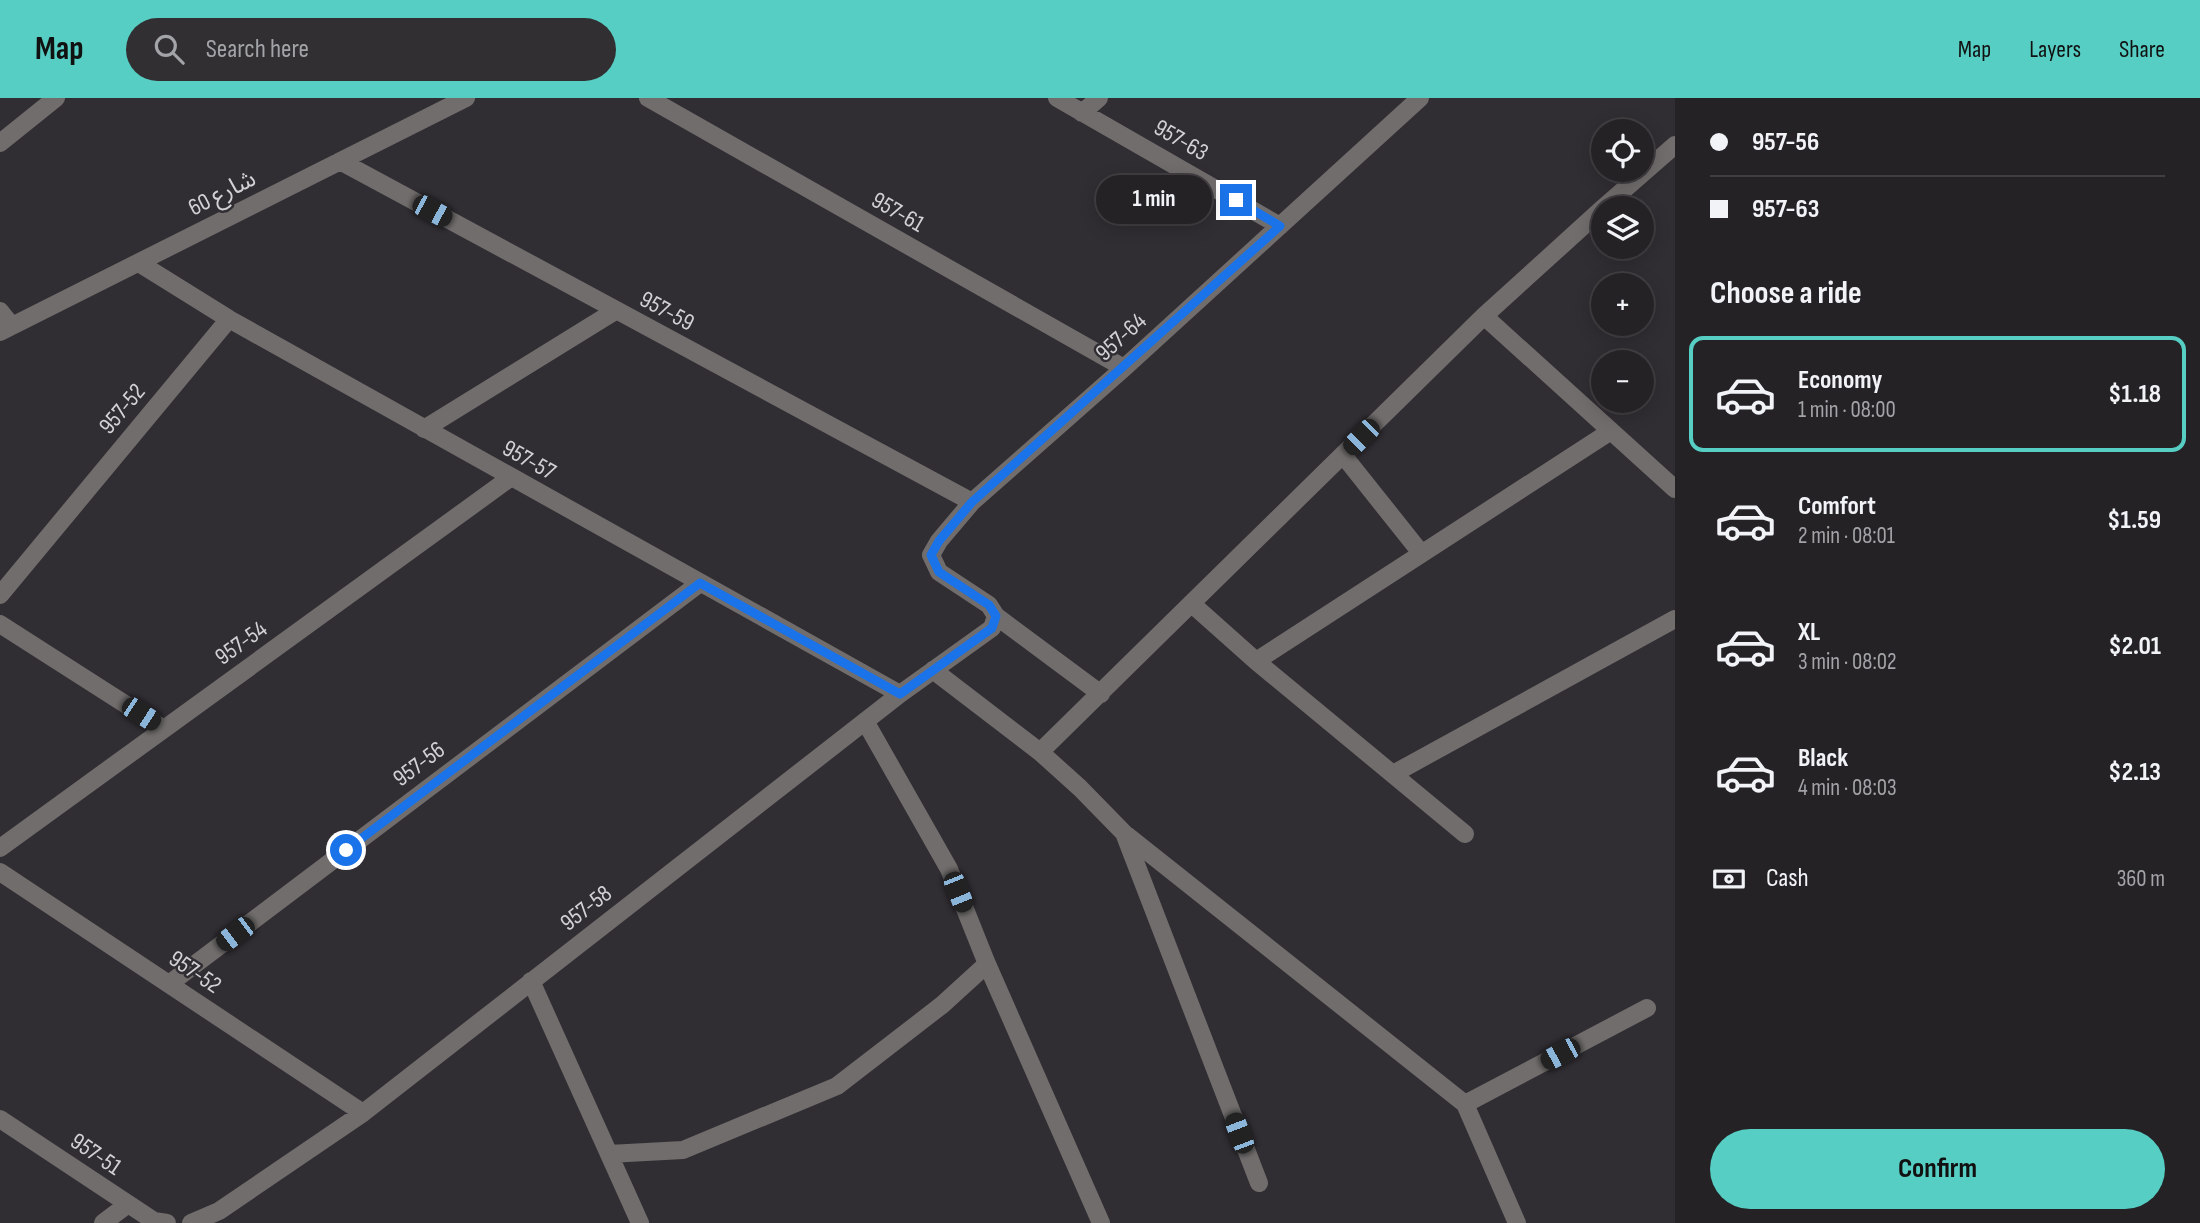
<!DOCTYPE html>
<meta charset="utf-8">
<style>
body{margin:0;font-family:"Sofia Sans Condensed","Noto Sans Arabic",sans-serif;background:#312f32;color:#f1f3f6;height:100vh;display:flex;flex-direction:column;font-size:26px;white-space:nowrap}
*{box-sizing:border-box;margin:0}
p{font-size:23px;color:#a3a4a7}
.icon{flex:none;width:38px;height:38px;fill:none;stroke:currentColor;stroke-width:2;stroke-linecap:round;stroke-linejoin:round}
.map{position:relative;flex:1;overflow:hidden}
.drawer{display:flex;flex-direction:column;background:#252226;width:525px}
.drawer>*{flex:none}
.top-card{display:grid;align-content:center;height:154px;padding:0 35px;background:#252226}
.fabs{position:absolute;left:1591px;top:21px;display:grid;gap:14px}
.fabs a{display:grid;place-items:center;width:63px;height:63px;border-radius:50%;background:#252226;box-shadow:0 4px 18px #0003,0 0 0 2px #423f43;font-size:35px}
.end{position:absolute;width:32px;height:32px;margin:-16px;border:9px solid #1a73e8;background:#fff;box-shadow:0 0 0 4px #fff}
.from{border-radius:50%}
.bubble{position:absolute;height:49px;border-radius:24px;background:#252226;box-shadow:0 4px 18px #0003,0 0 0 2px #423f43;font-size:23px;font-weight:700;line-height:49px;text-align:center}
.car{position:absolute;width:21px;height:42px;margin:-21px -10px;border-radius:9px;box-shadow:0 0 5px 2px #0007;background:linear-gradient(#222 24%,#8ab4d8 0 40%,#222 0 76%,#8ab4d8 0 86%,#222 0)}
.top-card b{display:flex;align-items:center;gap:24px;height:66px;font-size:26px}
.top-card b+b{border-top:2px solid #423f43}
.top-card i{width:18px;height:18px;background:#f1f3f6}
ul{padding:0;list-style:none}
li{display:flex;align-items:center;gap:21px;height:116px;margin:0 14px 10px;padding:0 21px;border:4px solid transparent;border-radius:14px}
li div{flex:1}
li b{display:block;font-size:26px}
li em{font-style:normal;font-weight:700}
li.active{border-color:#56cec3}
li>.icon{width:63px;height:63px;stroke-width:1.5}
h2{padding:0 35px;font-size:32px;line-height:84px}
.pay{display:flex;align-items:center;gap:18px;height:77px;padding:0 35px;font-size:26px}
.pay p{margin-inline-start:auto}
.cta{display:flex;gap:14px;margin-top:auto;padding:14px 35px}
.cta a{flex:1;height:80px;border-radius:42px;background:#56cec3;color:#111;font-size:28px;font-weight:700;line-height:80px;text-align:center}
header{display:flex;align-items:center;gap:42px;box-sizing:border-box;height:98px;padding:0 35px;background:#56cec3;color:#111}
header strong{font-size:33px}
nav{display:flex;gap:38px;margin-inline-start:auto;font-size:24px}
.search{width:490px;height:63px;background:#312f32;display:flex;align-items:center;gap:18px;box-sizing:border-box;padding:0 24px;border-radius:38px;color:#a3a4a7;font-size:26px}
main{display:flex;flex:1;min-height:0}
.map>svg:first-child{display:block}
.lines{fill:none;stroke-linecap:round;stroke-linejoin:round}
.minor{stroke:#716d6d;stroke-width:18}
.route{stroke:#1a73e8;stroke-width:9}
.labels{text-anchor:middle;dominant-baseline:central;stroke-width:5;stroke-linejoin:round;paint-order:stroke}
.street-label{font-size:24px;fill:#d3d1d4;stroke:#312e33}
</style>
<header>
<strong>Map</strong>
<div class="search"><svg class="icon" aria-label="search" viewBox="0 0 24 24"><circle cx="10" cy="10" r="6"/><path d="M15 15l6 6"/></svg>Search here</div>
<nav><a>Map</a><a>Layers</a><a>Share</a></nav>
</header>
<main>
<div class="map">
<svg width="1675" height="1125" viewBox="0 0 1675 1125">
<rect width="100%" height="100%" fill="#312e33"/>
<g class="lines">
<path class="minor" d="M 648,0 L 1124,270
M 1057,0 L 1280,128
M 1082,15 L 1099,0
M 0,45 L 56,0
M 340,63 L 972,404
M 1603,110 L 1675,47
M 139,165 L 229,221 L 900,596
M 0,213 L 12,228
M 1484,218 L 1675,391
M 0,234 L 466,0
M 424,331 L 615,213
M 1343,357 L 1421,455
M 0,497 L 229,221
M 1192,506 L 1256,563 L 1465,736
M 0,526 L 164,631
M 1256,563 L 1611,333
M 933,572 L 1040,654 L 1080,690 L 1124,735 L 1465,1006 L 1517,1125
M 1101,596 L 996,518 L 989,507 L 939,474 L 931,457 L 939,443 L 972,404 L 1124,270 L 1420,0
M 865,623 L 949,771 L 987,866 L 1101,1125
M 1040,654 L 1484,218 L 1603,110
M 1393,676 L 1675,521
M 1124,735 L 1259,1085
M 0,750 L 510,380
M 0,774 L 363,1015
M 531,883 L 640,1125
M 169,886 L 700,485
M 1465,1006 L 1647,910
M 0,1021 L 154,1123 L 167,1125
M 609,1056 L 683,1052 L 837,988 L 942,907 L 987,866
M 103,1125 L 128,1106
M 191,1125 L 219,1113 L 363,1015 L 900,596 L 992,530 L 996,518"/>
</g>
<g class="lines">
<path class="route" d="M 346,752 L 700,485 L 900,596 L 992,530 L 996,518 L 989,507 L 939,474 L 931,457 L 939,443 L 972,404 L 1280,128 L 1236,102"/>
</g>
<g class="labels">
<g class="street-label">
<text transform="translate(1181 42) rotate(30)">957-63</text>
<text transform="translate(222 95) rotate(-27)">شارع 60</text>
<text transform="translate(898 114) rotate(30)">957-61</text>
<text transform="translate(667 213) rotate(28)">957-59</text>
<text transform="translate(1121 239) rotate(-42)">957-64</text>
<text transform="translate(122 311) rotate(-50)">957-52</text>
<text transform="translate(529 362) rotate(29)">957-57</text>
<text transform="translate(241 545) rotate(-36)">957-54</text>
<text transform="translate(419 666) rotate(-37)">957-56</text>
<text transform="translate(586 810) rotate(-38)">957-58</text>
<text transform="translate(195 874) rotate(34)">957-52</text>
<text transform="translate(96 1056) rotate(34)">957-51</text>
</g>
</g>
</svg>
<div class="fabs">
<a><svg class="icon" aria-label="locate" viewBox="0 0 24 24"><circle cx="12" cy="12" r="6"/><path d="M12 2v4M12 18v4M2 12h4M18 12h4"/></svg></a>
<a><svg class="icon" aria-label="layers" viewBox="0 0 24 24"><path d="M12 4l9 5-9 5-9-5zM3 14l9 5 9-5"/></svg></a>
<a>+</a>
<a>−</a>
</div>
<i class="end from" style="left:346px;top:752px"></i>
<i class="end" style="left:1236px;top:102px"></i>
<div class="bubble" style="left:1096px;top:77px;width:116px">1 min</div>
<i class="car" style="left:432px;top:113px;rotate:118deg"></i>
<i class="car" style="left:1361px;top:339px;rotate:225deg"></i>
<i class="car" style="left:141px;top:616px;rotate:123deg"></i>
<i class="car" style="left:958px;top:794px;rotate:158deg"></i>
<i class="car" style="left:235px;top:836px;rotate:233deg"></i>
<i class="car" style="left:1560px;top:956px;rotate:242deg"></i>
<i class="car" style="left:1239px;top:1035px;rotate:339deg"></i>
</div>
<section class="drawer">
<div class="top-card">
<b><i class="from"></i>957-56</b>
<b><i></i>957-63</b>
</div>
<h2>Choose a ride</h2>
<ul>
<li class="active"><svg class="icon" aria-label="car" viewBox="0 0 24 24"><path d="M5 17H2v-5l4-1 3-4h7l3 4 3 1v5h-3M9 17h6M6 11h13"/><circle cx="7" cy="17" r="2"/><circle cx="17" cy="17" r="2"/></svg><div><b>Economy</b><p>1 min · 08:00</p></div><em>$1.18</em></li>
<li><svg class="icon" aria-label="car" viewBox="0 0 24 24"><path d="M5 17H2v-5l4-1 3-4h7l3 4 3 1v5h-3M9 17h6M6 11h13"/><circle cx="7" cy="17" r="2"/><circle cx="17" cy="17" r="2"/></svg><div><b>Comfort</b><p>2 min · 08:01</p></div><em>$1.59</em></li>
<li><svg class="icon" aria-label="car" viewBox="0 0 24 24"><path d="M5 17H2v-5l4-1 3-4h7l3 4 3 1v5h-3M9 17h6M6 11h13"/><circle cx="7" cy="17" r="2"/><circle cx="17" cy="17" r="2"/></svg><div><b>XL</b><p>3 min · 08:02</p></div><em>$2.01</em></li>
<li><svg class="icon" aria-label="car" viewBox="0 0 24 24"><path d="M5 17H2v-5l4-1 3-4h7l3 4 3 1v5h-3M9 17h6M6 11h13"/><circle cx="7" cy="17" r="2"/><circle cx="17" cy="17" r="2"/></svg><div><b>Black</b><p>4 min · 08:03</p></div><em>$2.13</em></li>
</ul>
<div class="pay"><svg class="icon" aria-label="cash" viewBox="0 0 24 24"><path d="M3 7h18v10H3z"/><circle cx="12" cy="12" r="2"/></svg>Cash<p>360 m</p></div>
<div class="cta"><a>Confirm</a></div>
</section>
</main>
